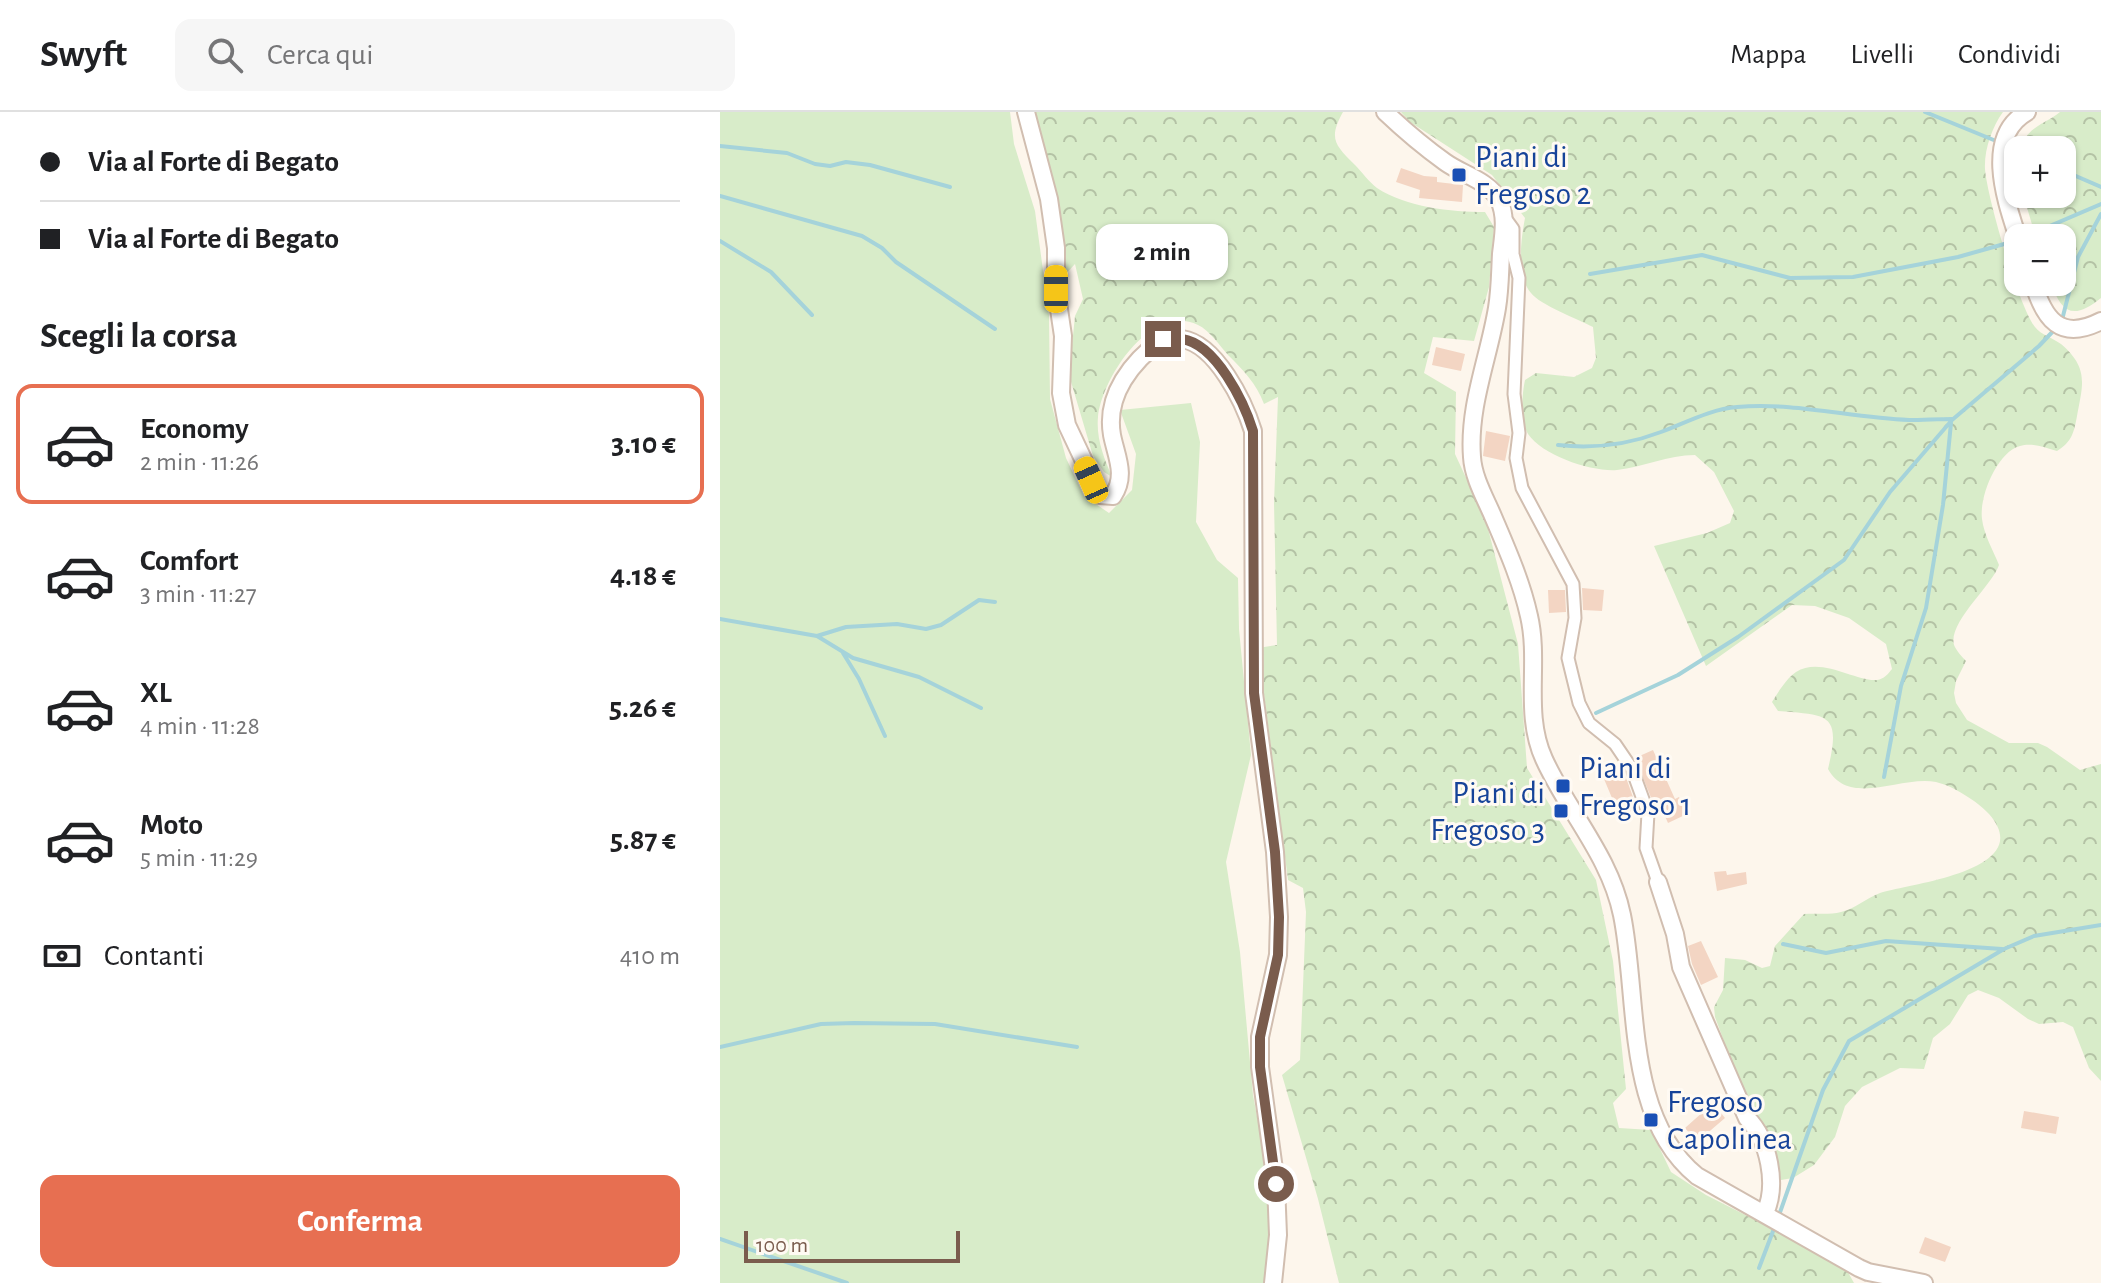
<!DOCTYPE html>
<html lang="it">
<meta charset="utf-8">
<style>
body{margin:0;font-family:"Alegreya Sans",sans-serif;background:#f6f6f6;color:#202124;height:100vh;display:flex;flex-direction:column;font-size:30px;white-space:nowrap}
*{box-sizing:border-box;margin:0}
p{font-size:26px;color:#757577}
.icon{flex:none;width:44px;height:44px;fill:none;stroke:currentColor;stroke-width:2;stroke-linecap:round;stroke-linejoin:round}
.map{position:relative;flex:1;overflow:hidden}
.panel{display:flex;flex-direction:column;background:#fff;width:720px}
.panel>*{flex:none}
.guide{display:grid;align-content:center;height:176px;padding:0 40px;background:#fff}
.controls{position:absolute;left:1284px;top:24px;display:grid;gap:16px}
.controls a{display:grid;place-items:center;width:72px;height:72px;border-radius:16px;background:#fff;box-shadow:0 2px 6px #0004;font-size:40px}
.scale{position:absolute;left:24px;bottom:20px;width:216px;box-sizing:border-box;padding-left:8px;border:4px solid #7a5c4d;border-top:0;font-size:22px;line-height:28px;white-space:nowrap;color:#7a5c4d;-webkit-text-stroke:6px #fffaf3;paint-order:stroke}
.end{position:absolute;width:36px;height:36px;margin:-18px;border:10px solid #7a5c4d;background:#fff;box-shadow:0 0 0 4px #fff}
.from{border-radius:50%}
.bubble{position:absolute;height:56px;border-radius:16px;background:#fff;box-shadow:0 2px 6px #0004;font-size:26px;font-weight:700;line-height:56px;text-align:center}
.car{position:absolute;width:24px;height:48px;margin:-24px -12px;border-radius:10px;box-shadow:0 0 6px 2px #0007;background:linear-gradient(#f5c518 24%,#345 0 40%,#f5c518 0 76%,#345 0 86%,#f5c518 0)}
.guide b{display:flex;align-items:center;gap:28px;height:76px;font-size:30px}
.guide b+b{border-top:2px solid #e0e0e0}
.guide i{width:20px;height:20px;background:#202124}
ul{padding:0;list-style:none}
li{display:flex;align-items:center;gap:24px;height:120px;margin:0 16px 12px;padding:0 24px;border:4px solid transparent;border-radius:16px}
li div{flex:1}
li b{display:block;font-size:30px}
li em{font-style:normal;font-weight:700}
li.active{border-color:#e76f51}
li>.icon{width:72px;height:72px;stroke-width:1.5}
h2{padding:0 40px;font-size:36px;line-height:96px}
.pay{display:flex;align-items:center;gap:20px;height:88px;padding:0 40px;font-size:30px}
.pay p{margin-inline-start:auto}
.cta{display:flex;gap:16px;margin-top:auto;padding:16px 40px}
.cta a{flex:1;height:92px;border-radius:16px;background:#e76f51;color:#fff;font-size:32px;font-weight:700;line-height:92px;text-align:center}
header{display:flex;align-items:center;gap:48px;box-sizing:border-box;height:112px;padding:0 40px;background:#fff;border-bottom:2px solid #e0e0e0}
header strong{font-size:38px}
nav{display:flex;gap:44px;margin-inline-start:auto;font-size:28px}
.search{width:560px;height:72px;background:#f6f6f6;display:flex;align-items:center;gap:20px;box-sizing:border-box;padding:0 28px;border-radius:16px;color:#757577;font-size:30px}
main{display:flex;flex:1;min-height:0}
.map>svg:first-child{display:block}
.green{fill:#d8ecc9}
.forest{fill:url(#forest-crowns)}
.lines{fill:none;stroke-linecap:round;stroke-linejoin:round}
.stream{stroke:#a5d3da;stroke-width:4}
.building{fill:#f3d5c3}
.pedestrian-casing{stroke:#d1beb0;stroke-width:15}
.minor-casing{stroke:#d1beb0;stroke-width:20}
.pedestrian{stroke:#fff;stroke-width:11}
.minor{stroke:#fff;stroke-width:16}
.route{stroke:#7a5c4d;stroke-width:10}
.transit-dot{fill:#1a4fb4;stroke:#fffaf3;stroke-width:3}
.labels{text-anchor:middle;dominant-baseline:central;stroke-width:6;stroke-linejoin:round;paint-order:stroke}
.transit-label{font-size:32px;fill:#164399;stroke:#fffaf3;text-anchor:start}
</style>
<header>
<strong>Swyft</strong>
<div class="search"><svg class="icon" aria-label="search" viewBox="0 0 24 24"><circle cx="10" cy="10" r="6"/><path d="M15 15l6 6"/></svg>Cerca qui</div>
<nav><a>Mappa</a><a>Livelli</a><a>Condividi</a></nav>
</header>
<main>
<section class="panel">
<div class="guide">
<b><i class="from"></i>Via al Forte di Begato</b>
<b><i></i>Via al Forte di Begato</b>
</div>
<h2>Scegli la corsa</h2>
<ul>
<li class="active"><svg class="icon" aria-label="car" viewBox="0 0 24 24"><path d="M5 17H2v-5l4-1 3-4h7l3 4 3 1v5h-3M9 17h6M6 11h13"/><circle cx="7" cy="17" r="2"/><circle cx="17" cy="17" r="2"/></svg><div><b>Economy</b><p>2 min · 11:26</p></div><em>3.10 €</em></li>
<li><svg class="icon" aria-label="car" viewBox="0 0 24 24"><path d="M5 17H2v-5l4-1 3-4h7l3 4 3 1v5h-3M9 17h6M6 11h13"/><circle cx="7" cy="17" r="2"/><circle cx="17" cy="17" r="2"/></svg><div><b>Comfort</b><p>3 min · 11:27</p></div><em>4.18 €</em></li>
<li><svg class="icon" aria-label="car" viewBox="0 0 24 24"><path d="M5 17H2v-5l4-1 3-4h7l3 4 3 1v5h-3M9 17h6M6 11h13"/><circle cx="7" cy="17" r="2"/><circle cx="17" cy="17" r="2"/></svg><div><b>XL</b><p>4 min · 11:28</p></div><em>5.26 €</em></li>
<li><svg class="icon" aria-label="car" viewBox="0 0 24 24"><path d="M5 17H2v-5l4-1 3-4h7l3 4 3 1v5h-3M9 17h6M6 11h13"/><circle cx="7" cy="17" r="2"/><circle cx="17" cy="17" r="2"/></svg><div><b>Moto</b><p>5 min · 11:29</p></div><em>5.87 €</em></li>
</ul>
<div class="pay"><svg class="icon" aria-label="cash" viewBox="0 0 24 24"><path d="M3 7h18v10H3z"/><circle cx="12" cy="12" r="2"/></svg>Contanti<p>410 m</p></div>
<div class="cta"><a>Conferma</a></div>
</section>
<div class="map">
<svg width="1381" height="1171" viewBox="0 0 1381 1171">
<defs>
<pattern id="forest-crowns" width="20" height="18" patternUnits="userSpaceOnUse" patternTransform="scale(2)"><rect width="20" height="18" fill="#d8ecc9"/><path d="M2 6a3 3 0 1 1 6 0M12 15a3 3 0 1 1 6 0" fill="none" stroke="#b4c2a5"/></pattern>
</defs>
<rect width="100%" height="100%" fill="#fdf6ec"/>
<path class="green" d="M 0,0 L 290,0 L 294,32 L 315,99 L 329,203 L 330,287 L 346,346 L 364,384 L 389,401 L 412,378 L 416,342 L 400,298 L 471,291 L 480,330 L 476,410 L 497,448 L 518,466 L 519,517 L 531,643 L 506,750 L 520,840 L 533,983 L 549,1069 L 550,1137 L 547,1171 L 0,1171 Z"/>
<path class="forest" d="M 314,0 L 623,0 C 608,27 615,33 635,53 C 642,60 649,70 657,76 C 686,95 731,100 765,100 L 774,115 L 769,175 L 754,229 L 713,225 L 704,261 L 736,280 L 735,342 L 766,409 L 798,532 L 807,656 L 876,768 L 893,849 L 906,977 L 893,991 L 899,1016 L 931,1018 L 951,1060 L 986,1083 L 1124,1153 L 1134,1171 L 619,1171 L 598,1087 L 562,963 L 580,948 L 586,800 L 583,776 L 568,768 L 538,536 L 557,533 L 554,391 L 558,285 L 544,292 C 536,271 524,259 508,243 C 500,234 489,218 478,213 C 431,190 382,266 378,305 C 376,327 384,346 392,365 L 384,360 L 373,344 L 349,263 L 355,204 L 363,187 L 355,152 L 343,165 Z
M 681,0 L 1283,0 C 1272,15 1264,38 1265,57 C 1267,85 1299,195 1315,215 C 1321,223 1333,226 1341,232 C 1369,256 1363,272 1357,304 C 1354,320 1352,330 1337,339 C 1325,336 1312,330 1300,334 C 1277,340 1259,385 1262,407 C 1264,423 1273,438 1279,453 C 1272,474 1228,510 1234,533 C 1236,538 1242,545 1246,549 L 1236,569 L 1234,581 L 1236,591 L 1247,608 L 1289,631 L 1318,631 L 1327,635 L 1360,658 L 1381,652 L 1381,969 L 1369,956 L 1353,915 L 1343,910 L 1319,912 L 1308,907 L 1279,886 L 1258,878 L 1248,883 L 1230,912 L 1213,926 L 1204,957 L 1180,956 L 1142,975 L 1125,994 L 1115,1025 L 1094,1053 L 1073,1066 L 1061,1068 L 1051,1038 L 1012,951 L 995,905 L 994,895 L 1003,878 L 1005,846 L 1025,848 L 1042,856 L 1050,854 L 1055,834 L 1084,802 C 1096,801 1110,803 1121,800 C 1135,797 1146,786 1160,781 C 1188,772 1319,759 1269,702 C 1257,689 1233,674 1216,670 C 1181,663 1130,696 1108,657 C 1121,602 1110,603 1058,599 L 1052,590 C 1059,579 1066,567 1076,560 C 1101,544 1136,570 1157,568 C 1164,567 1168,562 1172,557 L 1166,532 L 1129,506 L 1095,494 L 1072,493 L 986,554 L 934,434 L 987,421 L 1010,411 L 1014,399 L 994,360 L 975,343 C 948,343 923,355 897,358 C 872,360 823,344 808,322 C 800,309 802,282 805,268 L 816,261 L 854,265 L 872,256 L 876,246 L 873,215 C 858,207 820,193 811,181 C 796,164 801,127 805,106 L 772,63 L 690,10 Z
M 1340,0 L 1381,0 L 1381,186 C 1354,208 1341,202 1331,170 L 1342,170 L 1342,126 L 1316,126 L 1303,82 L 1342,82 L 1342,38 L 1301,38 C 1305,15 1324,13 1340,0 Z"/>
<g class="lines">
<path class="stream" d="M 1205,0 L 1281,31
M 0,34 L 67,41 L 95,52 L 110,54 L 126,50 L 150,53 L 230,75
M 1289,34 L 1298,38
M 1342,58 L 1381,75
M 0,84 L 142,124 L 162,136 L 176,150 L 275,217
M 1302,126 L 1381,92
M 0,129 L 51,160 L 92,203
M 870,162 L 982,143 L 1070,166 L 1133,165 L 1238,145 L 1295,129
M 1342,208 L 1358,145 L 1381,102
M 838,333 C 873,337 907,333 941,320 C 965,311 991,297 1017,295 C 1076,290 1131,306 1189,308 C 1203,308 1218,307 1232,307
M 0,507 L 97,524 L 133,546 L 199,565 L 261,596
M 97,524 L 126,515 L 177,512 L 206,517 L 221,513 L 259,488 L 275,490
M 123,541 L 139,567 L 165,624
M 876,601 L 958,563 L 1018,525 L 1124,448 L 1170,380 L 1232,308 L 1319,234 L 1337,215
M 1164,665 L 1181,574 L 1206,496 L 1223,393 L 1231,311
M 1063,832 L 1106,841 L 1166,829 L 1282,837
M 0,935 L 101,912 L 134,911 L 215,912 L 357,935
M 1058,1106 L 1103,978 L 1129,929 L 1284,837 L 1314,824 L 1381,813
M 0,1127 L 127,1171
M 1039,1156 L 1055,1114"/>
</g>
<path class="building" d="M 681,56 L 704,64 L 717,65 L 717,70 L 743,73 L 742,90 L 699,86 L 700,78 L 676,70 Z
M 716,235 L 745,242 L 741,259 L 712,253 Z
M 766,319 L 790,324 L 785,349 L 763,344 Z
M 862,476 L 884,478 L 882,499 L 863,498 Z
M 828,478 L 845,478 L 846,500 L 829,501 Z
M 933,638 L 955,687 L 959,685 L 967,702 L 948,711 L 939,691 L 934,693 L 915,646 Z
M 904,660 L 918,699 L 900,705 L 884,667 Z
M 1006,759 L 1007,763 L 1026,760 L 1027,772 L 997,779 L 994,760 Z
M 981,829 L 998,865 L 981,873 L 972,852 L 968,834 Z
M 993,991 L 1005,1006 L 977,1030 L 965,1016 Z
M 1304,999 L 1339,1005 L 1336,1022 L 1301,1016 Z
M 1205,1125 L 1231,1135 L 1225,1150 L 1199,1141 Z"/>
<g class="lines">
<g class="pedestrian-casing">
<path id="pedestrian" d="M 785,106 L 793,117 L 793,142 L 799,166 L 794,282 L 799,321 L 796,346 L 802,376 L 853,472 L 855,506 L 848,546 L 859,591 L 869,611 L 895,632 L 912,657 L 928,701 L 926,736 L 938,770"/>
</g>
<g class="minor-casing">
<path id="minor" d="M 306,0 L 329,87 L 336,136 L 336,177 L 343,224 L 341,281 L 347,313 L 380,383 L 393,384 C 407,363 396,344 392,323 C 385,283 412,249 443,227 C 449,227 456,226 462,227 C 496,232 524,290 533,319 L 534,581 L 555,740 L 559,805 L 558,843 L 540,925 L 540,955 L 556,1072 L 558,1123 L 553,1171
M 665,0 C 684,18 704,35 725,50 C 743,63 768,68 779,88 C 787,105 783,124 781,142 C 780,160 780,178 777,196 C 769,245 748,294 752,345 C 753,364 764,384 772,402 C 786,435 801,468 809,504 C 820,551 803,601 824,647 C 848,700 890,744 902,803 C 919,886 904,1005 977,1064 L 1139,1156 L 1148,1160 L 1204,1171
M 1298,126 C 1286,89 1263,25 1307,0
M 1313,170 C 1324,207 1340,230 1381,209
M 938,770 L 955,822 L 961,855 L 1027,1006 C 1049,1028 1058,1073 1045,1101"/>
</g>
<use href="#pedestrian" class="pedestrian"/>
<use href="#minor" class="minor"/>
</g>
<g class="lines">
<path class="route" d="M 443,227 C 449,227 456,226 462,227 C 496,232 524,290 533,319 L 534,581 L 555,740 L 559,805 L 558,843 L 540,925 L 540,955 L 556,1072"/>
</g>
<g class="transit-dot">
<rect x="731" y="55" width="16" height="16" rx="4"/>
<rect x="835" y="666" width="16" height="16" rx="4"/>
<rect x="833" y="691" width="16" height="16" rx="4"/>
<rect x="923" y="1000" width="16" height="16" rx="4"/>
</g>
<g class="labels">
<g class="transit-label">
<text x="755" y="45">Piani di<tspan x="755" dy="37">Fregoso 2</tspan></text>
<text x="859" y="656">Piani di<tspan x="859" dy="37">Fregoso 1</tspan></text>
<text x="825" y="681" text-anchor="end">Piani di<tspan x="825" dy="37">Fregoso 3</tspan></text>
<text x="947" y="990">Fregoso<tspan x="947" dy="37">Capolinea</tspan></text>
</g>
</g>
</svg>
<div class="controls">
<a>+</a>
<a>−</a>
</div>
<div class="scale">100 m</div>
<i class="end from" style="left:556px;top:1072px"></i>
<i class="end" style="left:443px;top:227px"></i>
<div class="bubble" style="left:376px;top:112px;width:132px">2 min</div>
<i class="car" style="left:336px;top:177px;rotate:0deg"></i>
<i class="car" style="left:371px;top:368px;rotate:336deg"></i>
</div>
</main>
